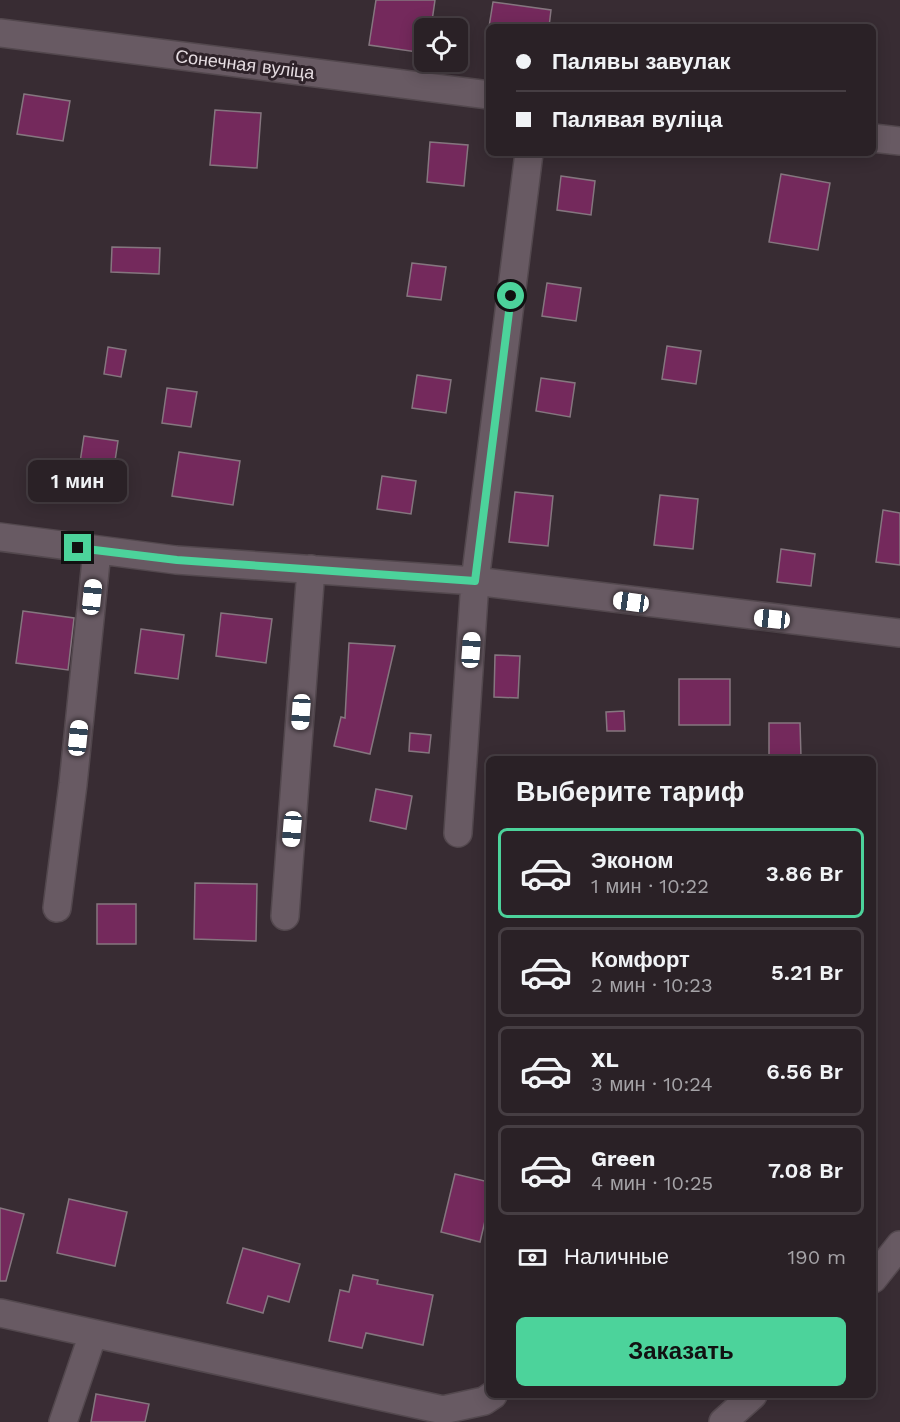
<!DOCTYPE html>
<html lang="ru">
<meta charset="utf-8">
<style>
body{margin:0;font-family:"Work Sans",sans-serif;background:#32292e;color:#f1f3f6;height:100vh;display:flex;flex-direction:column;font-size:22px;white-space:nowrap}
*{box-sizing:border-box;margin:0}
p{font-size:20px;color:#a5a3a7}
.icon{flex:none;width:33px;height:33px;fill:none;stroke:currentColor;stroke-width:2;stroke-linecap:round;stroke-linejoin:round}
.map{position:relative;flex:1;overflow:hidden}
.drawer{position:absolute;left:486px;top:756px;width:390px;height:642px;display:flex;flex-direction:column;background:#2a2126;border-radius:9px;box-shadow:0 3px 15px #0003,0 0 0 2px #463e43}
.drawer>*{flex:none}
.banner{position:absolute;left:486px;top:24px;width:390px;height:132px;border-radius:9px;box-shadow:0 3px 15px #0003,0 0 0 2px #463e43;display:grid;align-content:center;height:132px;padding:0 30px;background:#2a2126}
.buttons{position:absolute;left:414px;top:18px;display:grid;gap:12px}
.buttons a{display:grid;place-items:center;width:54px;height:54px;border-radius:9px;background:#2a2126;box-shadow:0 3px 15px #0003,0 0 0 2px #463e43;font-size:30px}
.end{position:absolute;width:27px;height:27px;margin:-14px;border:8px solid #4cd39b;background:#111;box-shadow:0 0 0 3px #111}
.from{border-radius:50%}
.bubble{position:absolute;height:42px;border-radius:9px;background:#2a2126;box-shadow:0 3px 15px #0003,0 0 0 2px #463e43;font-size:20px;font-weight:600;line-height:42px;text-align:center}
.car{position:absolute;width:18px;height:36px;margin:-18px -9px;border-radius:8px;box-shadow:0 0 4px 2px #0007;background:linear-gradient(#fff 24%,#345 0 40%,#fff 0 76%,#345 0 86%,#fff 0)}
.banner b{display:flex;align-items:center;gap:21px;height:57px;font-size:22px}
.banner b+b{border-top:2px solid #463e43}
.banner i{width:15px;height:15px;background:#f1f3f6}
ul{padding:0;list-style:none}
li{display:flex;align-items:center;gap:18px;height:90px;margin:0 12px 9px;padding:0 18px;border:3px solid #463e43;border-radius:9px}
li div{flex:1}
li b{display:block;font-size:22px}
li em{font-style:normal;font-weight:600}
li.selected{border-color:#4cd39b}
li>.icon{width:54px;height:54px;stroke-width:1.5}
h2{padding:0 30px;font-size:27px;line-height:72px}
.pay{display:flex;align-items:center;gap:15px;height:66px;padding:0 30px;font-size:22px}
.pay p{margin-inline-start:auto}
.primary-button{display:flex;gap:12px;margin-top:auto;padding:12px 30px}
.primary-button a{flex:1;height:69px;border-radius:9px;background:#4cd39b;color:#111;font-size:24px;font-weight:600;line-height:69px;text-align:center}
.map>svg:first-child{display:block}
.building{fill:#74295c;stroke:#85767f;stroke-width:1.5}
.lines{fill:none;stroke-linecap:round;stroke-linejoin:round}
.minor-casing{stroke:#53484e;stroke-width:30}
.minor{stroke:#685a63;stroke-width:27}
.route{stroke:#4cd39b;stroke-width:8}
.labels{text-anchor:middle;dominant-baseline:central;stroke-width:6;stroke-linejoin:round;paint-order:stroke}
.street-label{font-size:18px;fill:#e5dce1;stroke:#2e2229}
</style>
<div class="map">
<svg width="900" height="1422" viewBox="0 0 900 1422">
<rect width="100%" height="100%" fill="#382c33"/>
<path class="building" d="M 376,0 L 435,0 L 431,28 L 424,28 L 424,53 L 369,45 Z
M 493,2 L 551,10 L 549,27 L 489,27 Z
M 24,94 L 70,101 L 63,141 L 17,134 Z
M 215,110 L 261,113 L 257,168 L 210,165 Z
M 430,142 L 468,145 L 464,186 L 427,182 Z
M 781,174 L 830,183 L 818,250 L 769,242 Z
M 561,176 L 595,181 L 591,215 L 557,210 Z
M 112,247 L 160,248 L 159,274 L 111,272 Z
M 412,263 L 446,267 L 441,300 L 407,296 Z
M 547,283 L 581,288 L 576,321 L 542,316 Z
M 667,346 L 701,351 L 696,384 L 662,379 Z
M 108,347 L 126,350 L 121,377 L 104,374 Z
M 417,375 L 451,380 L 446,413 L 412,408 Z
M 541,378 L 575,383 L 570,417 L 536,411 Z
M 167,388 L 197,392 L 191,427 L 162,423 Z
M 84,436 L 118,441 L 113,474 L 79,469 Z
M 179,452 L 240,461 L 233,505 L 172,496 Z
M 382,476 L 416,481 L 411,514 L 377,509 Z
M 515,492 L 553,496 L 548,546 L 509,542 Z
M 660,495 L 698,499 L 693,549 L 654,545 Z
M 883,510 L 900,513 L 900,565 L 876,562 Z
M 781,549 L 815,554 L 811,586 L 777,582 Z
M 23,611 L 74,618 L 68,670 L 16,663 Z
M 221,613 L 272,619 L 266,663 L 216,656 Z
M 141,629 L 184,635 L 178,679 L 135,673 Z
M 349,643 L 395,646 L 370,754 L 334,746 L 341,717 L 345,718 Z
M 495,655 L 520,656 L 518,698 L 494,697 Z
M 679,679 L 730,679 L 730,725 L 679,725 Z
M 624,711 L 625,731 L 607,731 L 606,712 Z
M 769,723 L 800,723 L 801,757 L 769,758 Z
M 410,733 L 431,735 L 429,753 L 409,751 Z
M 376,789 L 412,796 L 406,829 L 370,821 Z
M 195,883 L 257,884 L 256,941 L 194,939 Z
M 97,904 L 136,904 L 136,944 L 97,944 Z
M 455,1174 L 489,1182 L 489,1204 L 480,1242 L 441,1232 Z
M 69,1199 L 127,1212 L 115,1266 L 57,1253 Z
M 0,1208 L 24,1214 L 6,1281 L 0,1281 Z
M 243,1248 L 300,1264 L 289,1302 L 268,1296 L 263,1313 L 227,1303 Z
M 353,1275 L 378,1280 L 377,1284 L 433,1295 L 423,1345 L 366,1333 L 362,1348 L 329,1341 L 340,1290 L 349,1292 Z
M 96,1394 L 149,1404 L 145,1422 L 91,1422 Z"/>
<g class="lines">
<g class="minor-casing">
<path id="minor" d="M 0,33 L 489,95
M 873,138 L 900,141
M 0,537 L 176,560 L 475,581 L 900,633
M 458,833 L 475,581 L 529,153
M 57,908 L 73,784 L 97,551
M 285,916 L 311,569
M 873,1279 L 900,1245
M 0,1313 L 443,1410 L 484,1401 L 493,1395
M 63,1422 L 93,1334
M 723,1422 L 753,1395"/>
</g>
<use href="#minor" class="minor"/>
</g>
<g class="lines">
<path class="route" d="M 78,548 L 177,560 L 475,581 L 511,296"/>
</g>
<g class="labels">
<g class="street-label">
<text transform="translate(245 64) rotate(7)">Сонечная вуліца</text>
</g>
</g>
</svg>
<div class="buttons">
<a><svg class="icon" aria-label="locate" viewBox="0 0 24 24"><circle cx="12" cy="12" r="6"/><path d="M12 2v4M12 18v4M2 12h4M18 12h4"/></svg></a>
</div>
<i class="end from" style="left:511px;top:296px"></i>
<i class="end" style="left:78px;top:548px"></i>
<div class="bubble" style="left:28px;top:460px;width:99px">1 мин</div>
<i class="car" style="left:92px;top:597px;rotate:6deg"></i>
<i class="car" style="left:631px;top:602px;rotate:278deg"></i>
<i class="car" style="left:772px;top:619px;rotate:276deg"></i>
<i class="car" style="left:471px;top:650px;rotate:4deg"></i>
<i class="car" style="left:301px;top:712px;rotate:184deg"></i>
<i class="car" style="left:78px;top:738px;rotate:6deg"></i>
<i class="car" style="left:292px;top:829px;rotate:185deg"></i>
<div class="banner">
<b><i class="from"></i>Палявы завулак</b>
<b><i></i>Палявая вуліца</b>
</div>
<section class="drawer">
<h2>Выберите тариф</h2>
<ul>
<li class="selected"><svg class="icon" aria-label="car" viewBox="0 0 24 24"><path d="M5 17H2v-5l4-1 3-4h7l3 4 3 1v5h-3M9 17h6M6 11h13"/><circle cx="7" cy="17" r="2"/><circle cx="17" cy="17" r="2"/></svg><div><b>Эконом</b><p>1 мин · 10:22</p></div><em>3.86 Br</em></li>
<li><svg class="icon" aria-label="car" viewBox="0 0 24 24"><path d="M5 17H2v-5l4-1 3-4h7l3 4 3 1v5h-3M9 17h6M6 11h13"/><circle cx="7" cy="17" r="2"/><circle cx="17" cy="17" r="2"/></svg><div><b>Комфорт</b><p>2 мин · 10:23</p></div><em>5.21 Br</em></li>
<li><svg class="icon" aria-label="car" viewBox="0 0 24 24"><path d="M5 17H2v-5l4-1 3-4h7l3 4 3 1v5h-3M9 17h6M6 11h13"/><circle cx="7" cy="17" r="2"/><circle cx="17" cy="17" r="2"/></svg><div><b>XL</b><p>3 мин · 10:24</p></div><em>6.56 Br</em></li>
<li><svg class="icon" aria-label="car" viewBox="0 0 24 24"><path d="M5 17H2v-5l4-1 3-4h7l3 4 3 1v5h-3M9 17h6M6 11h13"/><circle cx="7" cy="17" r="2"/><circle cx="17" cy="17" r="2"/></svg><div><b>Green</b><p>4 мин · 10:25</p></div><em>7.08 Br</em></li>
</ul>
<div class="pay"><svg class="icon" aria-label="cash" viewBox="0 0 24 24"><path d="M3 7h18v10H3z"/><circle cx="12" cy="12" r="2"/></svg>Наличные<p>190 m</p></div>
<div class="primary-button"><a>Заказать</a></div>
</section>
</div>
